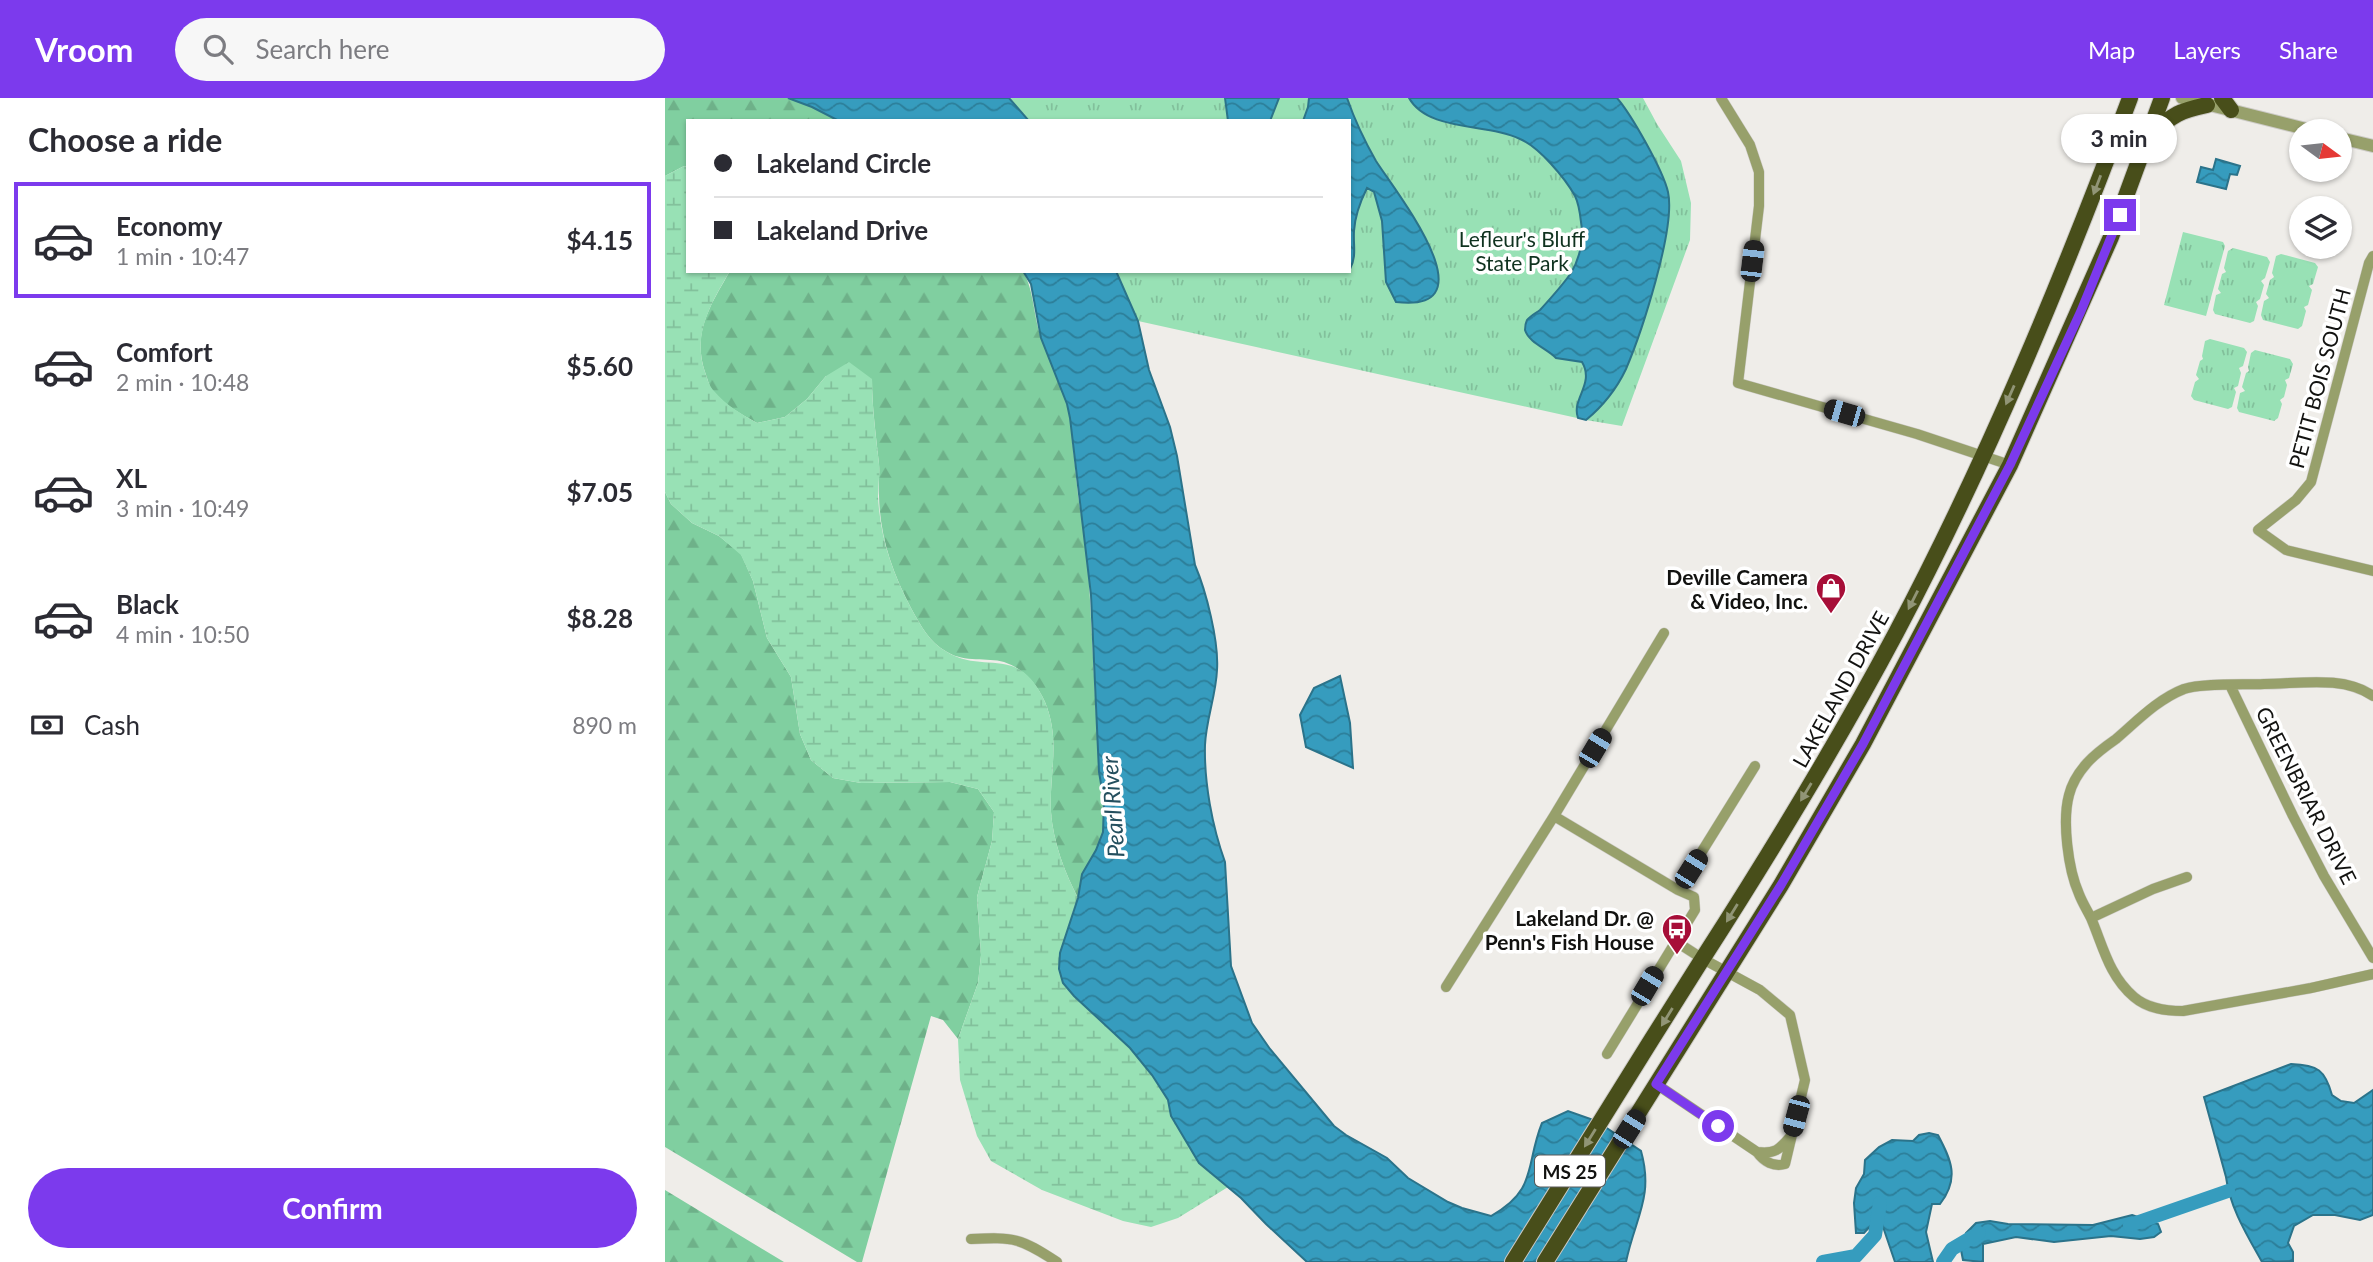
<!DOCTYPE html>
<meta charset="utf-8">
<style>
body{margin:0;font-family:Lato,sans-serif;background:#f7f7f7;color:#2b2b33;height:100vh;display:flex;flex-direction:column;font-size:26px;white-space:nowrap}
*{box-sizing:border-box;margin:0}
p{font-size:23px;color:#7c7c81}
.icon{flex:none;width:38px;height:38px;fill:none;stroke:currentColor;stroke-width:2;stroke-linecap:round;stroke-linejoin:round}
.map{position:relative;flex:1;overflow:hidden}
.side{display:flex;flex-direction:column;background:#fff;width:665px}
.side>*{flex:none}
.banner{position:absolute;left:21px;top:21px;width:665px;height:154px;border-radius:0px;box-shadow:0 2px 5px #0004;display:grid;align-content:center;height:154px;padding:0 28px;background:#fff}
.needle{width:46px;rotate:105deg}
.controls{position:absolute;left:1624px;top:21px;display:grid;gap:14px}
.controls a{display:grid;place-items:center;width:63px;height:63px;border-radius:50%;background:#fff;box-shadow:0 2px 5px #0004;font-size:35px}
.end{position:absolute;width:32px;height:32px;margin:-16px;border:9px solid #7c3aed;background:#fff;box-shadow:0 0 0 4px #fff}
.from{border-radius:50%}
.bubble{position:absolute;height:49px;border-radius:24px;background:#fff;box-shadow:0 2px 5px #0004;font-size:23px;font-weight:700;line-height:49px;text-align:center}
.car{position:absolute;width:21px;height:42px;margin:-21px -10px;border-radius:9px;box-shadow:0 0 5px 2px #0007;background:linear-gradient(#222 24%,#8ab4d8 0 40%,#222 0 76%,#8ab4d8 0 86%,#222 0)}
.banner b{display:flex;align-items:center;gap:24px;height:66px;font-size:26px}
.banner b+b{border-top:2px solid #e1e1e2}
.banner i{width:18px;height:18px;background:#2b2b33}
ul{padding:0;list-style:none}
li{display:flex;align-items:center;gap:21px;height:116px;margin:0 14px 10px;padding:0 14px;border:4px solid transparent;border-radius:0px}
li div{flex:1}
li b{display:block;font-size:26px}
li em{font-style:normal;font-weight:700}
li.active{border-color:#7c3aed}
li>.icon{width:63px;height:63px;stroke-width:1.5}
h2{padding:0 28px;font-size:32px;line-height:84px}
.pay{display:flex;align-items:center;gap:18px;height:77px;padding:0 28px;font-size:26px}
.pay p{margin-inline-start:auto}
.primary-button{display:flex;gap:14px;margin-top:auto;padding:14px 28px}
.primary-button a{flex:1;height:80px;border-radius:42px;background:#7c3aed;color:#fff;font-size:28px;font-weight:700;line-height:80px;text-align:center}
header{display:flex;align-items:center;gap:42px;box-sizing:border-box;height:98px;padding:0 35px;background:#7c3aed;color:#fff}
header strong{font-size:33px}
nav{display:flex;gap:38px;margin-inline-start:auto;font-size:24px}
.search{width:490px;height:63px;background:#f7f7f7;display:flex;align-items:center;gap:18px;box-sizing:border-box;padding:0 24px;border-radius:38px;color:#7c7c81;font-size:26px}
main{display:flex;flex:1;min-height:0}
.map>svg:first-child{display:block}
.forest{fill:url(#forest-firs)}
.wetland{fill:url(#wetland-marsh)}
.park{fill:url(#park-tufts)}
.water{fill:url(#water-waves);stroke:#2b738a;stroke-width:2}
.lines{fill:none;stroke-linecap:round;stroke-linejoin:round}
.river{stroke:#369cbe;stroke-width:14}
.minor-casing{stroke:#cccac6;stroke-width:11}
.tertiary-casing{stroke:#cccac6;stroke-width:14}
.trunk-casing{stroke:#cccac6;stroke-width:18}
.minor{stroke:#97a06b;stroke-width:10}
.tertiary{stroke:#97a06b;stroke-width:12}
.trunk{stroke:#484e1a;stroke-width:16}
.oneway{fill:#919576}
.route{stroke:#7c3aed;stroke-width:9}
.labels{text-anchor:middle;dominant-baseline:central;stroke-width:7;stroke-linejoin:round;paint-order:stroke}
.shield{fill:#fff;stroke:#595958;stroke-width:2}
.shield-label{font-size:19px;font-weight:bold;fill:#121210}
.park-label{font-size:21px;fill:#0f321f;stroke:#fff}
.street-label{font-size:21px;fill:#121210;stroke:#fff}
.poi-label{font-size:21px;font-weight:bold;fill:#121210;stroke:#fff;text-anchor:end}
.water-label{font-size:23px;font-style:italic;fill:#244f5e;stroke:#fff}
</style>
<header>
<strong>Vroom</strong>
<div class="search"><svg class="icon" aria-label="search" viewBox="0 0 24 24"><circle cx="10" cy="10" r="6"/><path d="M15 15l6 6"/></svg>Search here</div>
<nav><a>Map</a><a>Layers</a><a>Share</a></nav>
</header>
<main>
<section class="side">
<h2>Choose a ride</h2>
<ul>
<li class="active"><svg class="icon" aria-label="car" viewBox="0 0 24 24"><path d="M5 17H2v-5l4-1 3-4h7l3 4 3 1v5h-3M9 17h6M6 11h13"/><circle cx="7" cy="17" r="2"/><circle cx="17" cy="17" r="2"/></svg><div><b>Economy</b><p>1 min · 10:47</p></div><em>$4.15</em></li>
<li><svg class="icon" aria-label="car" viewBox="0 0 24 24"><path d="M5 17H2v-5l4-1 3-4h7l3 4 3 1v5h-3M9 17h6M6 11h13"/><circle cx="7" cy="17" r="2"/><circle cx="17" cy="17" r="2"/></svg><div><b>Comfort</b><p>2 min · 10:48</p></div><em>$5.60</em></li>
<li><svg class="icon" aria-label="car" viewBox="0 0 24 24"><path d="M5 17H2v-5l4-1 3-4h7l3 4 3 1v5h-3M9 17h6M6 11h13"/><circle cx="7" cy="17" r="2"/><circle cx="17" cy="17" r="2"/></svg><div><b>XL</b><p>3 min · 10:49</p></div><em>$7.05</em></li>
<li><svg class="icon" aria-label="car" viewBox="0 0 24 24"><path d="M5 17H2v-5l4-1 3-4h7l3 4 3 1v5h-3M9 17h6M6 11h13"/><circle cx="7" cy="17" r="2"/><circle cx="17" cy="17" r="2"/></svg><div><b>Black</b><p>4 min · 10:50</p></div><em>$8.28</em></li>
</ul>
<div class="pay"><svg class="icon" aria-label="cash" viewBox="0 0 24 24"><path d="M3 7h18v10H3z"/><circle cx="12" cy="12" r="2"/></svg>Cash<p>890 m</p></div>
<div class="primary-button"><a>Confirm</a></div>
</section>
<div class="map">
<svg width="1708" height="1164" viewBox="0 0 1708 1164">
<defs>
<pattern id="forest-firs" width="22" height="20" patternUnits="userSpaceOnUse" patternTransform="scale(1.75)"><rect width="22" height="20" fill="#80cfa0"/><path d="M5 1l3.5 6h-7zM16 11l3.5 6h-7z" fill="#6eb189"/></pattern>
<pattern id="wetland-marsh" width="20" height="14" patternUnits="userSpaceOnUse" patternTransform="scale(1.75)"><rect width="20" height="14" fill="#98e1b5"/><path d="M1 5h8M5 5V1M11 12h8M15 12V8" fill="none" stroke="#82c09b"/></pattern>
<pattern id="park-tufts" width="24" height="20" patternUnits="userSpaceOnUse" patternTransform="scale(1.75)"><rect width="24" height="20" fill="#98e1b5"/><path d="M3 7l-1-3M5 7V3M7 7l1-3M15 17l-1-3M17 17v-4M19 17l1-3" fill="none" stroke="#82c09b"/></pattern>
<pattern id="water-waves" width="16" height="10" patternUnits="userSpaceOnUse" patternTransform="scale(1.75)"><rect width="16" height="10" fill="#369cbe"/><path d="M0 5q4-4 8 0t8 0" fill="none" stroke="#2c7e99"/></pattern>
</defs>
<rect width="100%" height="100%" fill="#efede9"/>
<path class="forest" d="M 0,0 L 123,0 L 147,9 L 174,23 L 23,23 L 23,69 L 19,68 L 0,78 Z
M 65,173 L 358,173 C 370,195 368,219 377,242 C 386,268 400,293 405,320 L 413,397 L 423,464 L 434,674 L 439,704 L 439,720 L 438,734 L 431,752 L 417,776 L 413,800 C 400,775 388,744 386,714 C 384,675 396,643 380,604 C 372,586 359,571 339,564 C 322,559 300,565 282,554 C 264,544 256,528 246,510 C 227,474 215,439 214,398 C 213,387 215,377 214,366 C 211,337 207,310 207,281 L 161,278 L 142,301 L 120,319 L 92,325 C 76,316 59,307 47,292 C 44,288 43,282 41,277 C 26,236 45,208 65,173 Z
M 0,394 L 6,406 L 27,425 L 54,438 L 76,456 L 88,483 L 102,540 L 126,579 L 135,636 L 146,662 L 168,680 L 196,685 L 285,684 L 313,691 L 329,714 L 327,743 L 312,799 L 316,857 L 313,885 L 293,941 L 278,922 L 266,918 L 197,1164 L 192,1164 L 0,1049 Z
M 0,1092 L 119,1164 L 0,1164 Z"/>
<path class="wetland" d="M 19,68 L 23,69 L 23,173 L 65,173 C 46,205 27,237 40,274 C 42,280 44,288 49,293 C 61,307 76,316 92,325 L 120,319 L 142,301 L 161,278 L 184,264 L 207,281 C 207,310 211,338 214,366 C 215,377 213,387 213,398 C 215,439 227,474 246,510 C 256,528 264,544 282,554 C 320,577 354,545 380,604 C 396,643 384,675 386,714 C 388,744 400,775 413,800 L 407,816 L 438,923 L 465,950 L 487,977 L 503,1002 L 506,1018 L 534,1065 L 563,1089 L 513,1120 L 486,1129 L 458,1123 L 377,1092 L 326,1063 L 312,1038 L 295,982 L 293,941 L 313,885 L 316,857 L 312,799 L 327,743 L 329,714 L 313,691 L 285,684 L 196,685 L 168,680 L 146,662 L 135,636 L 126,579 L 102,540 L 88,483 L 76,457 L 54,438 L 27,425 L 6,406 L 0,394 L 0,78 Z"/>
<path class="park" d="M 344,0 L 978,0 L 992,26 L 1016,63 L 1026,105 L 1025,142 L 957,328 L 921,322 L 473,223 L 451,173 L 684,173 L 684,23 L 364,23 Z
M 1518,134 L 1558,144 L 1560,148 L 1541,218 L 1499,207 Z
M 1568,150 L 1602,159 L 1605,164 L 1600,180 L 1596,183 L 1599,187 L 1595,201 L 1591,204 L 1593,208 L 1589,223 L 1585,225 L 1550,216 L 1548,212 L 1551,197 L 1556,195 L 1553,191 L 1557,176 L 1561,174 L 1559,170 L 1563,153 Z
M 1616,156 L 1650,165 L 1653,169 L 1648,186 L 1644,188 L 1647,192 L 1643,207 L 1639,209 L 1641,213 L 1637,228 L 1633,231 L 1598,222 L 1596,217 L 1599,203 L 1604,200 L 1601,196 L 1605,182 L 1609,179 L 1607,175 L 1611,158 Z
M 1545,241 L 1579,250 L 1582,254 L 1578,268 L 1574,270 L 1576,275 L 1573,288 L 1569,290 L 1571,294 L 1567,309 L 1563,311 L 1529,302 L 1526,298 L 1530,284 L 1534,281 L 1531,277 L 1535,263 L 1538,261 L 1537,258 L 1540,243 Z
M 1590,252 L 1625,261 L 1628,266 L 1624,280 L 1620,282 L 1622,287 L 1619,299 L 1615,302 L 1617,306 L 1613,320 L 1609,323 L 1574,314 L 1572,310 L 1575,295 L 1580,293 L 1577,289 L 1581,275 L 1584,273 L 1583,269 L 1586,255 Z"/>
<path class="water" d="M 123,0 L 344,0 L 364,23 L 174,23 L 147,9 Z
M 560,0 L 614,0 L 605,23 L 563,23 Z
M 644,0 L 682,0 C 690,23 699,42 711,63 C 730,93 829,216 731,204 L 721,184 L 717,123 L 709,94 L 702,90 C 695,104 690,117 689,133 C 688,147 692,158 685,171 L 684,23 L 638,23 L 643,9 Z
M 744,0 L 952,0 C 966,16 998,72 1003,94 C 1011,130 976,236 961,271 C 952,290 938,308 921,322 L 913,320 C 906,301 930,286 917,264 L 891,260 C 883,251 864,245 860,232 C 860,229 861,224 862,222 C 865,218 871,215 875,212 C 885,201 897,188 906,175 C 915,160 919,141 916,124 C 915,115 914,106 910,98 C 900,80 874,49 855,41 C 823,25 763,34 744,0 Z
M 1551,61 L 1575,68 L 1572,77 L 1565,76 L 1561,91 L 1532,84 L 1536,69 L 1548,72 Z
M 358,173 L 451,173 L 473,223 L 484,272 L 505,329 L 512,358 L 530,467 C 541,493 554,543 552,572 C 551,597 541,622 540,647 C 539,684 547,728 560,764 L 566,868 L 587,925 L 605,951 L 669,1028 L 681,1037 L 722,1060 L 743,1080 L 783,1104 L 797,1110 L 826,1118 C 873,1092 860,1067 877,1025 L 903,1013 L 931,1023 L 976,1053 C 989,1099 970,1120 961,1164 L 642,1164 L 601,1126 L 576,1100 L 534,1065 L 506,1018 L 503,1002 L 487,977 L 465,950 L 409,898 L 398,885 L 394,871 L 395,855 L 413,800 L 417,776 L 431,752 L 438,734 L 439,704 L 434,674 L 426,497 L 405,320 L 402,306 L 376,240 L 366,186 Z
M 675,578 L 685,625 L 688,670 L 641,649 L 635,617 L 649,590 Z
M 1626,966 C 1653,967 1660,972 1667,997 L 1676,1003 L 1689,1005 L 1708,992 L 1708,1117 L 1695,1122 L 1670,1117 L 1648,1117 L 1629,1128 L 1623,1145 L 1628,1154 L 1628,1163 L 1597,1164 C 1582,1137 1565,1110 1561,1079 L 1539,999 Z
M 1264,1035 L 1273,1037 C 1286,1062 1295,1080 1275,1106 L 1267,1106 L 1261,1134 L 1268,1164 L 1230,1164 L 1216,1123 L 1210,1123 L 1199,1135 L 1191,1135 L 1189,1105 L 1191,1090 L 1199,1076 L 1200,1062 L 1214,1049 L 1227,1042 L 1248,1043 L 1254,1037 Z
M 1467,1117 L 1493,1126 L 1496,1134 L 1489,1139 L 1475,1141 L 1446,1138 L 1389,1144 L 1351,1139 L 1318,1146 L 1318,1164 L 1298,1162 L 1296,1152 L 1301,1135 L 1311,1125 L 1325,1123 L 1343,1126 L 1428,1127 Z"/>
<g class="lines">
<path class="river" d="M 1465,1127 L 1563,1093
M 1158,1164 L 1191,1158 L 1210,1137 L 1215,1105
M 1278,1164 L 1287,1151 L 1314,1135"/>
<g class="minor-casing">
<path id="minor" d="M 1056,0 L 1085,47 L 1094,74 L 1094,108 L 1073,285 L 1252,336 L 1345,367
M 1708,158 L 1704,165 L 1646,384 L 1631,402 L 1593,432 L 1621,452 L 1708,473
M 1565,587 L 1628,718 L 1659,778 L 1708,860
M 1708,598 C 1678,577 1634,586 1599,586 C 1577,587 1539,585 1519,591 C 1493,601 1472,623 1451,641 C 1441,648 1430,656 1422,665 C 1414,674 1407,685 1404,697 C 1397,723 1403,771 1414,796 C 1417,804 1422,812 1426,820 C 1438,848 1444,878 1469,899 C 1483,911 1501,913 1518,913 L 1646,890 L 1708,876
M 889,718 L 1013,792
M 1426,820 L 1488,791 L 1522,779
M 781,889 L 889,718 L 999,535
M 942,956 L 1030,812 L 1029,799 L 1013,792 L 1090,668
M 991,986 L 1092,1054 C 1099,1064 1109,1069 1120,1066 L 1140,982 L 1125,917 L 1095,892 L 1038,861 L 1010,843
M 1092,1054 C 1110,1056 1114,1052 1125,1039
M 306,1141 C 350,1139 355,1140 392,1164"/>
</g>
<g class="tertiary-casing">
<path id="tertiary" d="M 1517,0 L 1649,33
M 1675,40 L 1708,48"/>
</g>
<g class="trunk-casing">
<path id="trunk" d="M 1557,0 L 1566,12
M 1490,37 C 1504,16 1519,12 1542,7
M 848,1164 C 911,1063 974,961 1038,860 C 1106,754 1172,646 1231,535 C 1322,363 1397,182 1465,0
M 880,1164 L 1116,787 L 1198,646 L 1345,367 L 1446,139 L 1497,0"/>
</g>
<use href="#minor" class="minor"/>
<use href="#tertiary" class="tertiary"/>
<use href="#trunk" class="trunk"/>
</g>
<defs><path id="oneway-solid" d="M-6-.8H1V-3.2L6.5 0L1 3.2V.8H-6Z" transform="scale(1.75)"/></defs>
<g class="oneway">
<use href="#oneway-solid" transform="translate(1432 87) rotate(111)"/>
<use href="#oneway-solid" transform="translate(1345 297) rotate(114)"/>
<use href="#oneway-solid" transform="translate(1248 502) rotate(117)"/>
<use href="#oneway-solid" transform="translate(1141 694) rotate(121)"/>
<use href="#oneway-solid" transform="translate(1067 815) rotate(122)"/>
<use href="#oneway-solid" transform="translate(1002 919) rotate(122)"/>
<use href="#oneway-solid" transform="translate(925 1040) rotate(122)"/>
</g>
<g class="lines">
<path class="route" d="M 1053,1028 L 991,986 L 1116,787 L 1198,646 L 1345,367 L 1416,213 L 1455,117"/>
</g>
<defs>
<g id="shop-pin" transform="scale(1.575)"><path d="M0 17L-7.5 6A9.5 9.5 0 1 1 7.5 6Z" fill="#a70e38" stroke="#fff"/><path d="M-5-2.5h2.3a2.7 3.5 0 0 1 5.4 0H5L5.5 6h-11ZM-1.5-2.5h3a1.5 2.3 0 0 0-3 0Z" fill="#fff"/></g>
<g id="bus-pin" transform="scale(1.575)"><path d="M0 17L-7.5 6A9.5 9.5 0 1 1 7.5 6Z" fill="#a70e38" stroke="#fff"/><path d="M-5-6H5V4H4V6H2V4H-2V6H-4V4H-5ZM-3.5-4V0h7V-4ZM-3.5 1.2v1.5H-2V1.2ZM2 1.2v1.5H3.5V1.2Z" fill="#fff"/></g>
</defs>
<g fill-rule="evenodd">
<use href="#shop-pin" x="1166" y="490"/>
<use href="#bus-pin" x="1012" y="831"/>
</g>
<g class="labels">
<rect class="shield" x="870" y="1057.5" width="70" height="31" rx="5"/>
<g class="shield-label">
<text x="905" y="1073">MS 25</text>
</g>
<g class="park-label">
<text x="857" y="140">Lefleur's Bluff<tspan x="857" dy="24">State Park</tspan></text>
</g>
<g class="street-label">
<text transform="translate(1654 280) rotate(-75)">PETIT BOIS SOUTH</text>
<text transform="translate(1175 591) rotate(-61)">LAKELAND DRIVE</text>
<text transform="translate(1642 697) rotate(63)">GREENBRIAR DRIVE</text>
</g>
<g class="poi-label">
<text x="1143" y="478">Deville Camera<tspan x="1143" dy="24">&amp; Video, Inc.</tspan></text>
<text x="989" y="819">Lakeland Dr. @<tspan x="989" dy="24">Penn's Fish House</tspan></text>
</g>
<g class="water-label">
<text transform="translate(447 709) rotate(-94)">Pearl River</text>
</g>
</g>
</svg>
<div class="controls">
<a><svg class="needle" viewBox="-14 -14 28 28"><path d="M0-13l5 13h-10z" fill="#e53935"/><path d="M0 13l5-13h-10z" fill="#7c7c81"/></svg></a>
<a><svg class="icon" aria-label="layers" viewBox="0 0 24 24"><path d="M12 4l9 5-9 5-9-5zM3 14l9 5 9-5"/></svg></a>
</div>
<i class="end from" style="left:1053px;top:1028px"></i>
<i class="end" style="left:1455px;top:117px"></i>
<div class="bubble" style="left:1396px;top:16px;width:116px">3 min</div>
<i class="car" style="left:1087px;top:163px;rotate:7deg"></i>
<i class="car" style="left:1179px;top:315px;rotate:286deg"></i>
<i class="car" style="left:930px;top:650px;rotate:31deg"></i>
<i class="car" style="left:1026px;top:771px;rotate:32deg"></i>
<i class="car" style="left:982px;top:888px;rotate:31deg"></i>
<i class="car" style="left:1131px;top:1018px;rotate:195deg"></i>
<i class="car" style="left:964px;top:1031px;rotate:32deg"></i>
<div class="banner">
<b><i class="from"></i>Lakeland Circle</b>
<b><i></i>Lakeland Drive</b>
</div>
</div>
</main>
